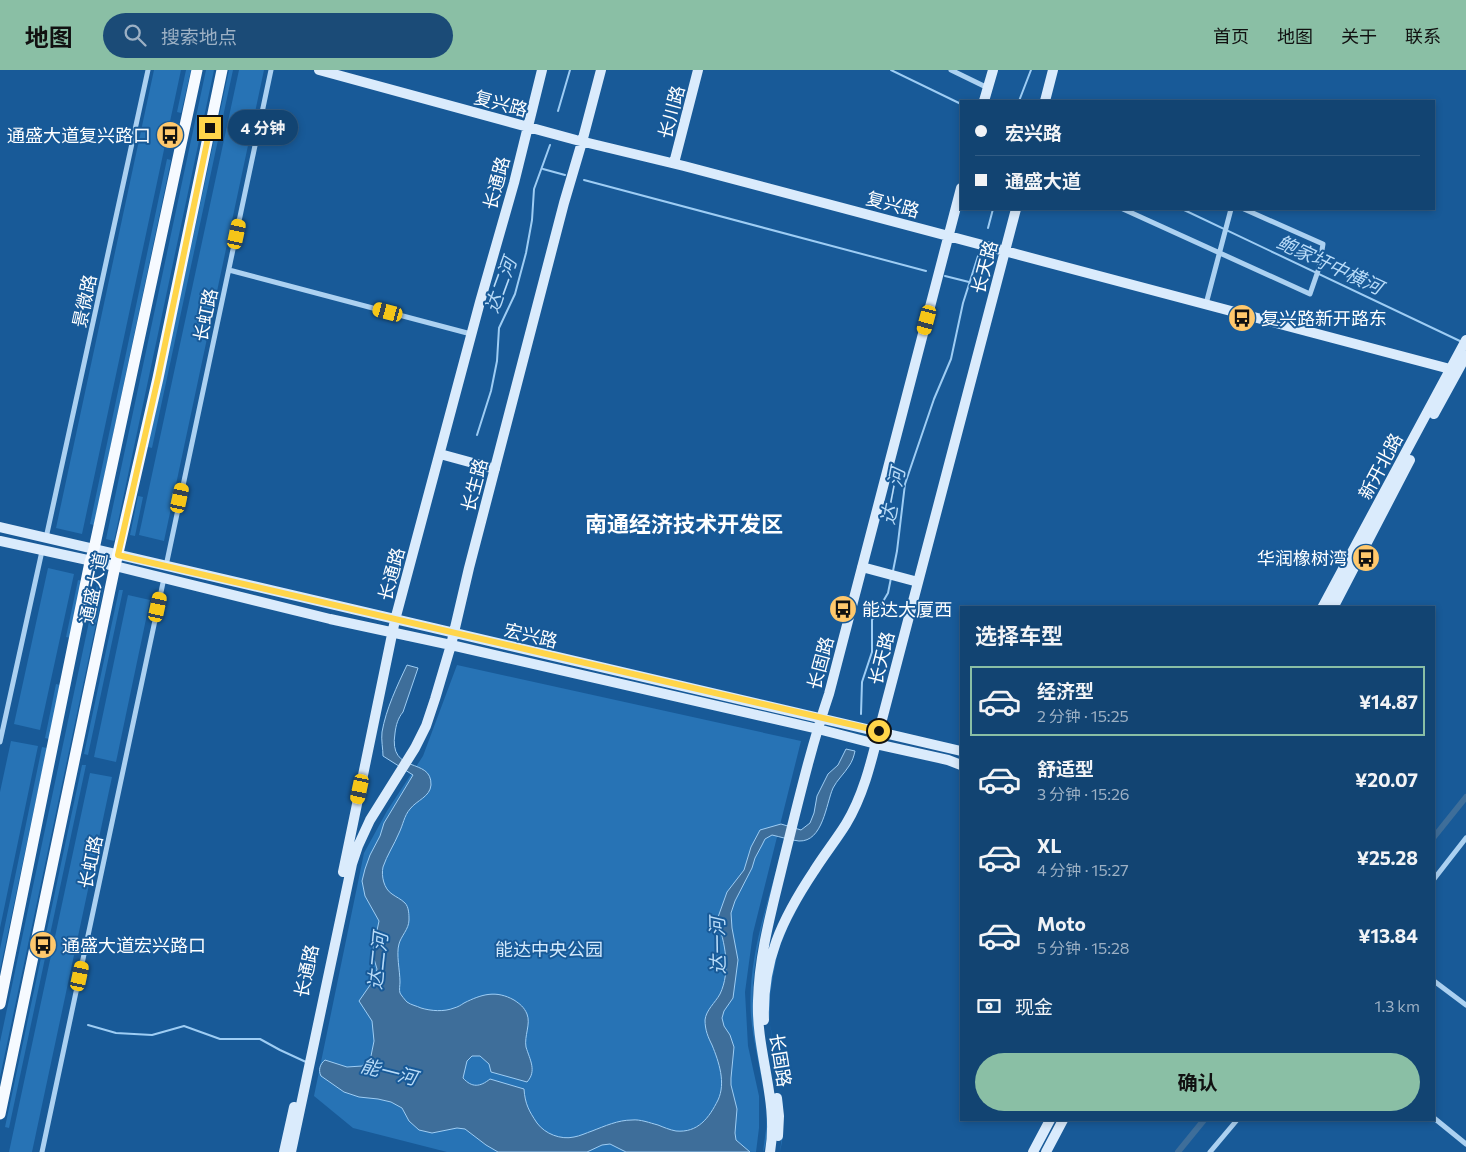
<!DOCTYPE html>
<html lang="zh">
<meta charset="utf-8">
<style>
body{margin:0;font-family:Commissioner,"Noto Sans SC",sans-serif;background:#1b4b77;color:#f1f3f6;height:100vh;display:flex;flex-direction:column;font-size:19px;white-space:nowrap}
*{box-sizing:border-box;margin:0}
p{font-size:16px;color:#9cb0c4}
.icon{flex:none;width:28px;height:28px;fill:none;stroke:currentColor;stroke-width:2;stroke-linecap:round;stroke-linejoin:round}
.map{position:relative;flex:1;overflow:hidden}
.details{position:absolute;left:960px;top:536px;width:475px;height:515px;display:flex;flex-direction:column;background:#124472;border-radius:0px;box-shadow:0 2px 8px #0003,0 0 0 1px #315c84}
.details>*{flex:none}
.hud{position:absolute;left:960px;top:30px;width:475px;height:110px;border-radius:0px;box-shadow:0 2px 8px #0003,0 0 0 1px #315c84;display:grid;align-content:center;height:110px;padding:0 15px;background:#124472}
.end{position:absolute;width:22px;height:22px;margin:-11px;border:6px solid #ffd54a;background:#111;box-shadow:0 0 0 2px #111}
.from{border-radius:50%}
.bubble{position:absolute;height:35px;border-radius:18px;background:#124472;box-shadow:0 2px 8px #0003,0 0 0 1px #315c84;font-size:16px;font-weight:700;line-height:35px;text-align:center}
.car{position:absolute;width:15px;height:30px;margin:-15px -8px;border-radius:6px;box-shadow:0 0 4px 1px #0007;background:linear-gradient(#f5c518 24%,#345 0 40%,#f5c518 0 76%,#345 0 86%,#f5c518 0)}
.hud b{display:flex;align-items:center;gap:18px;height:48px;font-size:19px}
.hud b+b{border-top:1px solid #315c84}
.hud i{width:12px;height:12px;background:#f1f3f6}
ul{padding:0;list-style:none}
li{display:flex;align-items:center;gap:15px;height:70px;margin:0 10px 8px;padding:0 5px;border:2px solid transparent;border-radius:0px}
li div{flex:1}
li b{display:block;font-size:19px}
li em{font-style:normal;font-weight:700}
li.active{border-color:#8abfa5}
li>.icon{width:45px;height:45px;stroke-width:1.5}
h2{padding:0 15px;font-size:22px;line-height:60px}
.pay{display:flex;align-items:center;gap:12px;height:55px;padding:0 15px;font-size:19px}
.pay p{margin-inline-start:auto}
.action{display:flex;gap:10px;margin-top:auto;padding:10px 15px}
.action a{flex:1;height:58px;border-radius:30px;background:#8abfa5;color:#111;font-size:20px;font-weight:700;line-height:58px;text-align:center}
header{display:flex;align-items:center;gap:30px;box-sizing:border-box;height:70px;padding:0 25px;background:#8abfa5;color:#111}
header strong{font-size:24px}
nav{display:flex;gap:28px;margin-inline-start:auto;font-size:18px}
.search{width:350px;height:45px;background:#1b4b77;display:flex;align-items:center;gap:12px;box-sizing:border-box;padding:0 18px;border-radius:28px;color:#9cb0c4;font-size:19px}
.map>svg:first-child{display:block}
.green{fill:#2773b5}
.water{fill:#3e6e9a;stroke:#9ecdf4}
.lines{fill:none;stroke-linecap:round;stroke-linejoin:round}
.stream{stroke:#9ecdf4;stroke-width:2}
.canal{stroke:#3e6e9a;stroke-width:6}
.street{stroke:#acd1f1;stroke-width:5}
.secondary{stroke:#daebfc;stroke-width:10}
.primary{stroke:#f6faff;stroke-width:11}
.route{stroke:#ffd54a;stroke-width:6}
.labels{text-anchor:middle;dominant-baseline:central;stroke-width:4;stroke-linejoin:round;paint-order:stroke}
.street-label{font-size:18px;fill:#fff;stroke:#185a98}
.poi-label{font-size:18px;fill:#fff;stroke:#185a98;text-anchor:start}
.park-label{font-size:18px;fill:#d3e9fc;stroke:#185a98}
.water-label{font-size:19px;font-style:italic;fill:#b8dbf8;stroke:#185a98}
.district-label{font-size:22px;font-weight:bold;fill:#fff;stroke:#185a98}
</style>
<header>
<strong>地图</strong>
<div class="search"><svg class="icon" aria-label="search" viewBox="0 0 24 24"><circle cx="10" cy="10" r="6"/><path d="M15 15l6 6"/></svg>搜索地点</div>
<nav><a>首页</a><a>地图</a><a>关于</a><a>联系</a></nav>
</header>
<div class="map">
<svg width="1466" height="1082" viewBox="0 0 1466 1082">
<rect width="100%" height="100%" fill="#185a98"/>
<path class="green" d="M 154,0 L 181,0 L 82,464 L 56,458 Z
M 186,0 L 191,0 L 181,43 L 177,42 Z
M 206,0 L 214,0 L 114,471 L 106,469 Z
M 229,0 L 233,0 L 152,378 L 148,377 Z
M 239,0 L 264,0 L 164,471 L 139,465 Z
M 167,89 L 171,90 L 94,455 L 90,454 Z
M 138,426 L 143,427 L 135,466 L 130,465 Z
M 48,498 L 74,504 L 40,660 L 14,654 Z
M 78,510 L 82,511 L 70,568 L 66,567 Z
M 97,514 L 104,516 L 0,1007 L 0,972 Z
M 119,520 L 123,520 L 88,685 L 84,684 Z
M 128,525 L 150,530 L 116,692 L 94,687 Z
M 457,595 L 801,671 L 753,863 L 745,922 L 748,976 L 759,1026 L 759,1058 L 756,1082 L 447,1082 L 353,1058 L 314,1026 L 364,783 L 387,741 L 423,686 Z
M 56,614 L 60,615 L 49,669 L 45,668 Z
M 11,671 L 38,676 L 0,858 L 0,722 Z
M 42,677 L 47,678 L 0,900 L 0,879 Z
M 82,695 L 86,695 L 9,1058 L 5,1057 Z
M 90,703 L 112,707 L 32,1082 L 9,1082 Z
M 865,724 L 847,762 L 803,828 L 789,854 L 778,881 L 773,906 L 770,926 L 770,953 L 783,1037 L 783,1066 L 780,1082 C 782,1067 783,1052 782,1037 C 780,1000 768,965 769,928 C 771,859 814,817 846,762 C 853,750 859,737 865,724 Z
M 783,777 C 771,822 756,869 753,916 C 752,943 756,969 760,996 C 763,1018 772,1063 763,1082 C 764,1074 765,1067 766,1059 C 768,1021 754,983 751,946 C 747,888 768,832 783,777 Z"/>
<path class="water" d="M 407,595 L 418,598 L 403,642 C 398,648 396,655 395,663 C 388,706 432,686 431,715 C 430,727 417,730 410,739 C 404,746 403,755 399,763 C 394,775 387,785 383,797 C 381,806 384,819 392,824 C 396,827 401,829 405,833 C 409,837 409,845 409,850 C 409,859 401,866 399,874 C 396,884 400,901 400,912 C 400,915 399,920 400,923 C 401,925 405,930 407,932 C 411,935 417,936 421,938 C 431,941 444,942 454,938 C 458,937 461,935 464,933 C 482,924 496,920 514,930 C 520,934 524,937 527,944 C 531,954 524,966 526,977 C 530,990 537,1001 527,1012 L 491,1002 L 489,994 L 480,986 L 472,986 L 467,991 L 463,1008 C 472,1018 480,1017 490,1009 L 524,1019 C 525,1034 529,1041 537,1053 C 545,1064 561,1070 574,1067 C 580,1066 586,1063 592,1061 C 605,1056 618,1050 632,1050 C 640,1049 650,1053 658,1055 C 663,1057 670,1060 676,1061 C 698,1063 709,1048 718,1030 C 726,1013 719,992 712,975 C 708,967 705,960 705,950 C 706,940 715,933 720,924 C 731,901 725,872 717,850 L 727,822 L 744,800 L 751,777 L 760,760 L 781,754 L 801,760 L 810,753 L 814,743 L 817,726 L 828,704 L 838,695 L 846,679 L 855,681 C 854,686 852,692 849,696 C 844,704 837,710 833,718 C 826,734 823,772 799,771 C 790,770 781,767 772,765 L 765,769 L 762,775 L 755,788 L 752,798 L 735,831 L 731,843 L 732,858 L 738,890 L 733,928 L 724,941 L 722,948 L 724,956 L 730,965 L 734,977 L 731,1008 L 731,1015 L 737,1039 L 735,1063 L 736,1070 L 750,1082 L 626,1082 L 610,1074 L 602,1075 L 587,1082 L 498,1082 L 486,1075 L 465,1059 L 457,1058 L 432,1063 L 419,1060 L 409,1051 L 402,1038 L 391,1032 L 378,1029 L 359,1027 L 344,1022 L 321,1006 C 318,1000 320,994 325,990 L 347,997 L 362,996 L 371,986 L 374,971 L 372,951 L 359,931 L 375,908 L 377,899 L 374,889 L 373,879 L 379,851 L 365,826 L 362,811 L 365,799 L 370,785 L 380,766 L 384,753 L 413,705 L 383,686 C 383,679 381,670 382,662 C 386,639 397,616 407,595 Z"/>
<g class="lines">
<path class="stream" d="M 891,0 L 961,34
M 1019,31 L 1031,0
M 558,41 L 570,0
M 543,99 L 565,105
M 584,110 L 926,201
M 1182,139 L 1462,272
M 988,158 L 993,139
M 945,206 L 969,212
M 477,365 L 491,321 L 497,291 L 499,258 L 515,224 L 526,183 L 532,150 L 534,119 L 550,75
M 893,501 L 897,481 L 905,414 L 934,329 L 951,289 L 963,233 L 978,186
M 861,644 L 862,612 L 872,582 L 872,550 L 888,523 L 891,508
M 88,955 L 116,963 L 152,965 L 184,956 L 220,969 L 260,969 L 280,980 L 306,992"/>
<path class="canal" d="M 1434,767 L 1466,727
M 1178,1082 L 1204,1050"/>
<path class="street" d="M 951,0 L 988,18
M 1123,139 L 1310,224 L 1319,198 L 1323,174 L 1244,139
M 229,200 L 471,264
M 1206,234 L 1231,139
M 46,468 L 148,0
M 166,496 L 271,0
M 0,672 L 42,481
M 1434,809 L 1466,768
M 1434,911 L 1466,935
M 1434,1048 L 1466,1074
M 42,1082 L 164,508
M 1210,1082 L 1237,1050"/>
<path class="secondary" d="M 319,0 L 576,70 L 684,96 L 1450,299 L 1459,298
M 984,31 L 993,0
M 1045,31 L 1053,0
M 674,93 L 698,0
M 1434,344 L 1466,286
M 440,384 L 495,399
M 0,457 L 961,681
M 0,471 L 115,496 L 330,549 L 451,575 L 818,659 L 876,674 L 948,690 L 961,695
M 862,497 L 918,512
M 1322,538 L 1466,270
M 1333,538 L 1410,390
M 343,802 L 395,550 L 480,232 L 514,113 L 542,0
M 764,950 C 762,891 782,849 814,801 C 824,785 836,770 846,754 C 863,726 871,693 879,661 L 1016,139
M 777,1028 L 779,1046 L 778,1066
M 284,1082 L 294,1037
M 291,1082 L 352,794 L 358,776 L 370,750 L 415,678 L 426,656 L 435,629 L 451,575 L 469,498 L 564,133 L 582,72 L 601,0
M 770,1082 C 779,1031 756,982 758,931 C 759,884 772,839 783,793 C 797,737 810,680 829,624 L 961,118
M 1033,1082 L 1050,1050
M 1046,1082 L 1063,1050"/>
<path class="primary" d="M 0,934 L 90,492 L 94,479 L 197,0
M 0,1044 L 115,496 L 158,308 L 222,0"/>
</g>
<g class="lines">
<path class="route" d="M 210,58 L 158,308 L 118,485 L 879,661"/>
</g>
<defs>
<g id="bus-disc" transform="scale(1.4375)"><circle r="9.5" fill="#ffc86c" stroke="#185a98"/><path d="M-5-6H5V4H4V6H2V4H-2V6H-4V4H-5ZM-3.5-4V0h7V-4ZM-3.5 1.2v1.5H-2V1.2ZM2 1.2v1.5H3.5V1.2Z" fill="#111"/></g>
</defs>
<g fill-rule="evenodd">
<use href="#bus-disc" x="170" y="65"/>
<use href="#bus-disc" x="1242" y="248"/>
<use href="#bus-disc" x="1366" y="488"/>
<use href="#bus-disc" x="843" y="539"/>
<use href="#bus-disc" x="43" y="875"/>
</g>
<g class="labels">
<g class="street-label">
<text transform="translate(501 33) rotate(15)">复兴路</text>
<text transform="translate(671 42) rotate(-75)">长川路</text>
<text transform="translate(496 113) rotate(-75)">长通路</text>
<text transform="translate(893 134) rotate(15)">复兴路</text>
<text transform="translate(984 197) rotate(-75)">长天路</text>
<text transform="translate(84 231) rotate(-78)">景微路</text>
<text transform="translate(205 245) rotate(-78)">长虹路</text>
<text transform="translate(1380 396) rotate(-62)">新开北路</text>
<text transform="translate(474 415) rotate(-75)">长生路</text>
<text transform="translate(391 504) rotate(-75)">长通路</text>
<text transform="translate(93 518) rotate(-78)">通盛大道</text>
<text transform="translate(531 565) rotate(13)">宏兴路</text>
<text transform="translate(881 588) rotate(-76)">长天路</text>
<text transform="translate(820 593) rotate(-75)">长固路</text>
<text transform="translate(90 792) rotate(-78)">长虹路</text>
<text transform="translate(306 901) rotate(-78)">长通路</text>
<text transform="translate(781 990) rotate(81)">长固路</text>
</g>
<g class="poi-label">
<text x="151" y="65" text-anchor="end">通盛大道复兴路口</text>
<text x="1261" y="248">复兴路新开路东</text>
<text x="1347" y="488" text-anchor="end">华润橡树湾</text>
<text x="862" y="539">能达大厦西</text>
<text x="62" y="875">通盛大道宏兴路口</text>
</g>
<g class="park-label">
<text x="549" y="879">能达中央公园</text>
</g>
<g class="water-label">
<text transform="translate(1330 194) rotate(25)">鲍家圩中横河</text>
<text transform="translate(500 215) rotate(-70)">达二河</text>
<text transform="translate(892 426) rotate(-79)">达一河</text>
<text transform="translate(717 876) rotate(-91)">达一河</text>
<text transform="translate(377 891) rotate(-84)">达二河</text>
<text transform="translate(389 1001) rotate(14)">能一河</text>
</g>
<g class="district-label">
<text x="684" y="453">南通经济技术开发区</text>
</g>
</g>
</svg>
<i class="end from" style="left:879px;top:661px"></i>
<i class="end" style="left:210px;top:58px"></i>
<div class="bubble" style="left:228px;top:40px;width:70px">4 分钟</div>
<i class="car" style="left:237px;top:164px;rotate:12deg"></i>
<i class="car" style="left:388px;top:242px;rotate:285deg"></i>
<i class="car" style="left:927px;top:250px;rotate:195deg"></i>
<i class="car" style="left:180px;top:428px;rotate:12deg"></i>
<i class="car" style="left:158px;top:537px;rotate:12deg"></i>
<i class="car" style="left:360px;top:719px;rotate:192deg"></i>
<i class="car" style="left:80px;top:906px;rotate:12deg"></i>
<div class="hud">
<b><i class="from"></i>宏兴路</b>
<b><i></i>通盛大道</b>
</div>
<section class="details">
<h2>选择车型</h2>
<ul>
<li class="active"><svg class="icon" aria-label="car" viewBox="0 0 24 24"><path d="M5 17H2v-5l4-1 3-4h7l3 4 3 1v5h-3M9 17h6M6 11h13"/><circle cx="7" cy="17" r="2"/><circle cx="17" cy="17" r="2"/></svg><div><b>经济型</b><p>2 分钟 · 15:25</p></div><em>¥14.87</em></li>
<li><svg class="icon" aria-label="car" viewBox="0 0 24 24"><path d="M5 17H2v-5l4-1 3-4h7l3 4 3 1v5h-3M9 17h6M6 11h13"/><circle cx="7" cy="17" r="2"/><circle cx="17" cy="17" r="2"/></svg><div><b>舒适型</b><p>3 分钟 · 15:26</p></div><em>¥20.07</em></li>
<li><svg class="icon" aria-label="car" viewBox="0 0 24 24"><path d="M5 17H2v-5l4-1 3-4h7l3 4 3 1v5h-3M9 17h6M6 11h13"/><circle cx="7" cy="17" r="2"/><circle cx="17" cy="17" r="2"/></svg><div><b>XL</b><p>4 分钟 · 15:27</p></div><em>¥25.28</em></li>
<li><svg class="icon" aria-label="car" viewBox="0 0 24 24"><path d="M5 17H2v-5l4-1 3-4h7l3 4 3 1v5h-3M9 17h6M6 11h13"/><circle cx="7" cy="17" r="2"/><circle cx="17" cy="17" r="2"/></svg><div><b>Moto</b><p>5 分钟 · 15:28</p></div><em>¥13.84</em></li>
</ul>
<div class="pay"><svg class="icon" aria-label="cash" viewBox="0 0 24 24"><path d="M3 7h18v10H3z"/><circle cx="12" cy="12" r="2"/></svg>现金<p>1.3 km</p></div>
<div class="action"><a>确认</a></div>
</section>
</div>
